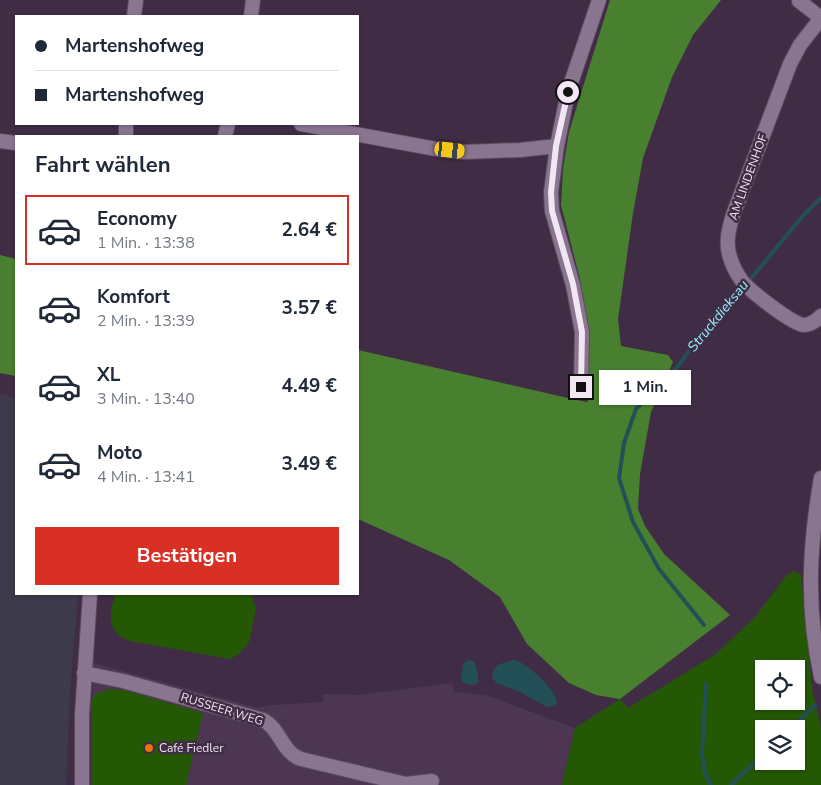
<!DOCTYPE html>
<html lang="de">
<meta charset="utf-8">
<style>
body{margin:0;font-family:"Nunito Sans",sans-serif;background:#f6f6f7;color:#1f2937;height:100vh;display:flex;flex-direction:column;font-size:19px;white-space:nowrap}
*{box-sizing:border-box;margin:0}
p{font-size:16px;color:#747a83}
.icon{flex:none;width:28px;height:28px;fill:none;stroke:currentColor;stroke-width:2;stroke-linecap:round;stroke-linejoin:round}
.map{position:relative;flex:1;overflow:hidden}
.panel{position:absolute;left:15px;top:135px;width:344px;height:460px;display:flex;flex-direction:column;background:#fff;border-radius:0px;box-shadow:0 1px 4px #0004}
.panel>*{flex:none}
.hud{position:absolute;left:15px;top:15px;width:344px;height:110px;border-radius:0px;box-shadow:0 1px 4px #0004;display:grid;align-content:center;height:110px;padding:0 20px;background:#fff}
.buttons{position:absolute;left:755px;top:660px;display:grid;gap:10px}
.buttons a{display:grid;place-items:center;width:50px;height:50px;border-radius:0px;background:#fff;box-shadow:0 1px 4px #0004;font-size:25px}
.end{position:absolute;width:22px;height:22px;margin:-11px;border:6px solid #f2e6f5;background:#111;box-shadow:0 0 0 2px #111}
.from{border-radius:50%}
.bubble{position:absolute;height:35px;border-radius:0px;background:#fff;box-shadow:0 1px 4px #0004;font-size:16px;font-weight:700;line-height:35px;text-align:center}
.car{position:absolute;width:15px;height:30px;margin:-15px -8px;border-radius:6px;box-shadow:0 0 4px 1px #0007;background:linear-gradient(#f5c518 24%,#345 0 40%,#f5c518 0 76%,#345 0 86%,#f5c518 0)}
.hud b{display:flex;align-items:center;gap:18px;height:48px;font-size:19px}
.hud b+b{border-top:1px solid #e0e1e3}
.hud i{width:12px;height:12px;background:#1f2937}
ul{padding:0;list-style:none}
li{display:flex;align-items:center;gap:15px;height:70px;margin:0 10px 8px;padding:0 10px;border:2px solid transparent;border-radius:0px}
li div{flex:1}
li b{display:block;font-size:19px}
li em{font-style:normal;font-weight:700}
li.active{border-color:#d93025}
li>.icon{width:45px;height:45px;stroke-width:1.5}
h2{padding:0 20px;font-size:22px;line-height:60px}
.primary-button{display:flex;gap:10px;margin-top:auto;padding:10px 20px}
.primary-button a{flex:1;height:58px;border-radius:0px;background:#d93025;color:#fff;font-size:20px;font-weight:700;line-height:58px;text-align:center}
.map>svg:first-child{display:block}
.built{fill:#4c3652}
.industrial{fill:#3d3a4c}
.green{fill:#255804;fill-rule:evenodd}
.forest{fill:#498030}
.water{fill:#235056}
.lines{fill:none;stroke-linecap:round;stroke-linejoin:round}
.stream{stroke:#235056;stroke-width:4}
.minor-casing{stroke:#5b4b60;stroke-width:16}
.tertiary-casing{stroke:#5b4b60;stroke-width:16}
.minor{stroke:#8a7590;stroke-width:14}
.tertiary{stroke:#8a7590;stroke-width:14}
.route{stroke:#f2e6f5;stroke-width:6}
.food-dot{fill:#e8710a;stroke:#402d45;stroke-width:2}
.labels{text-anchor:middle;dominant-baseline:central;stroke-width:5;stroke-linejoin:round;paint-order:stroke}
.street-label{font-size:12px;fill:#f2e6f5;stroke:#402d45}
.poi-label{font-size:12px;fill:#f2e6f5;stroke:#402d45;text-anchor:start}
.water-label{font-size:14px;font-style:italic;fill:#90f2fe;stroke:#402d45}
</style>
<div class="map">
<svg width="821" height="785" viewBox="0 0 821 785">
<rect width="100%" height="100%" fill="#402d45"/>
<path class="built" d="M 93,663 L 258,708 L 272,705 L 323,702 L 323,694 L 359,695 L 452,683 L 454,692 L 486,695 L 575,728 L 562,785 L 91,785 Z"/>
<path class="industrial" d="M 0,394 L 16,398 L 16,594 L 78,594 L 70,692 L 66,785 L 0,785 Z"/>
<path class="green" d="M 793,571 L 801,575 L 812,689 L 821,728 L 821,785 L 562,785 L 575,728 L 620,699 L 628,708 L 716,654 L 755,617 L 786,576 ZM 764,669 L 796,669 L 796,701 L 764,701 ZM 764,729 L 796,729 L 796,761 L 764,761 Z
M 115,594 L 251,594 L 256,608 L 249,642 L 239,654 L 230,659 L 130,641 C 106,632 109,616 115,594 Z
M 110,689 L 124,690 L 203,713 L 186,785 L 91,785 L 91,699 L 96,694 Z"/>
<path class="forest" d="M 610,0 L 721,0 L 693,35 L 672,77 L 643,158 L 633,213 L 618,319 L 621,346 L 668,355 L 673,362 L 651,412 L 640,474 L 638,509 L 645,526 L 664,554 L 730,615 L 620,699 L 596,695 L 569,683 L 527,644 L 500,597 L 449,560 L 358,519 L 358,350 L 581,401 L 588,402 L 586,315 L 580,279 L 561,205 L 563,169 L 569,132 Z
M 0,255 L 16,259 L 16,376 L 0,373 Z"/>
<path class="water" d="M 469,660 L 475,662 L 478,676 L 478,682 L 474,685 L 463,683 L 461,678 L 463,664 Z
M 515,660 C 529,665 553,687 557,701 L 555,706 L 547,707 L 518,691 L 496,683 L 492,676 C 494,663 503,663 515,660 Z"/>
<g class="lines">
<path class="stream" d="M 704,625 L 659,569 L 633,522 L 619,478 L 624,443 L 636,409 L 679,365 L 713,317 L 734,293 L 754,275 L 801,218 L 821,198
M 706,684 L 702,755 L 705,773 L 711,785
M 790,729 L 815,705
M 731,785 L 764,754"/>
<g class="minor-casing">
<path id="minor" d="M 799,1 L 821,18
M 251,16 L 253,0
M 821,18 L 800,45 L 790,64 L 733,215 C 729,228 725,243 730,257 C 732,265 737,274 742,281 C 750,291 792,324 804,325 C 811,325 816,321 821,316
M 301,124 L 436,149 L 464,152 L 520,150 L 557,146
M 225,136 L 228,124
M 0,141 L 16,143
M 581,387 L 582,332 L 573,285 L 552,211 L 551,192 L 557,146 L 568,92 L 599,0
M 821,478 C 809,548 806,607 821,677
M 84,673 L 123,681 L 263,720 C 280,728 282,753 301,759 L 406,784 L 432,781"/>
</g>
<g class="tertiary-casing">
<path id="tertiary" d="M 134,16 L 136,0
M 126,136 L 126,124
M 82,785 L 82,715 L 90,594"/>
</g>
<use href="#minor" class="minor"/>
<use href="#tertiary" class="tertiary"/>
</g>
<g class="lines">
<path class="route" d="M 568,92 L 556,146 L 551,192 L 552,211 L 573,284 L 582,332 L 581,387"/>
</g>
<circle class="food-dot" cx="149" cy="748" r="5"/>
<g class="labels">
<g class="street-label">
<text transform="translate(748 177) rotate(-70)">AM LINDENHOF</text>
<text transform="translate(222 709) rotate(17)">RUSSEER WEG</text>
</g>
<g class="poi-label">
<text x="159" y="748">Café Fiedler</text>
</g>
<g class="water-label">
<text transform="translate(718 316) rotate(-51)">Struckdieksau</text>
</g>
</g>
</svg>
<div class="buttons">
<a><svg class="icon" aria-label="locate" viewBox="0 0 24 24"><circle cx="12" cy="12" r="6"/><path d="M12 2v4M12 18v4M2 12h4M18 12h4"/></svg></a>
<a><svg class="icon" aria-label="layers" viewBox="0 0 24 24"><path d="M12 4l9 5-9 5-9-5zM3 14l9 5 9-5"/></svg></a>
</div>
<i class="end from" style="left:568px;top:92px"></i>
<i class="end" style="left:581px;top:387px"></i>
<div class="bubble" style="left:599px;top:370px;width:92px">1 Min.</div>
<i class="car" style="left:450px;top:150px;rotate:96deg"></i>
<div class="hud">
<b><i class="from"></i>Martenshofweg</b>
<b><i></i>Martenshofweg</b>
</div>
<section class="panel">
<h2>Fahrt wählen</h2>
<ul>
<li class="active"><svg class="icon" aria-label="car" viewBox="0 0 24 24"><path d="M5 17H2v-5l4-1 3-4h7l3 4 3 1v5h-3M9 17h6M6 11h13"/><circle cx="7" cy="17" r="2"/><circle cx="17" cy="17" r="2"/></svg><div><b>Economy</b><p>1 Min. · 13:38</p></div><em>2.64 €</em></li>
<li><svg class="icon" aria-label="car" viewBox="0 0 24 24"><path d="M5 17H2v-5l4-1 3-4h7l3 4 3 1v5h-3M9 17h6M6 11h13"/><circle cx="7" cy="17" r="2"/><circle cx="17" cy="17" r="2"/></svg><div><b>Komfort</b><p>2 Min. · 13:39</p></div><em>3.57 €</em></li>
<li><svg class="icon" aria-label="car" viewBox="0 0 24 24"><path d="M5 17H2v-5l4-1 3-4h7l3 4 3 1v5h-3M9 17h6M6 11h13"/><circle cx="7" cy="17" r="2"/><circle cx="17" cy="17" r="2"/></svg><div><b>XL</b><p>3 Min. · 13:40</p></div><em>4.49 €</em></li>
<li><svg class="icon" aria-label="car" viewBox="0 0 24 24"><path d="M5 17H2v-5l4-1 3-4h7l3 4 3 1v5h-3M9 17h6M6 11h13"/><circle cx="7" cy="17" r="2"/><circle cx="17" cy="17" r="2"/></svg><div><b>Moto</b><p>4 Min. · 13:41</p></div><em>3.49 €</em></li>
</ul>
<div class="primary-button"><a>Bestätigen</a></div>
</section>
</div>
